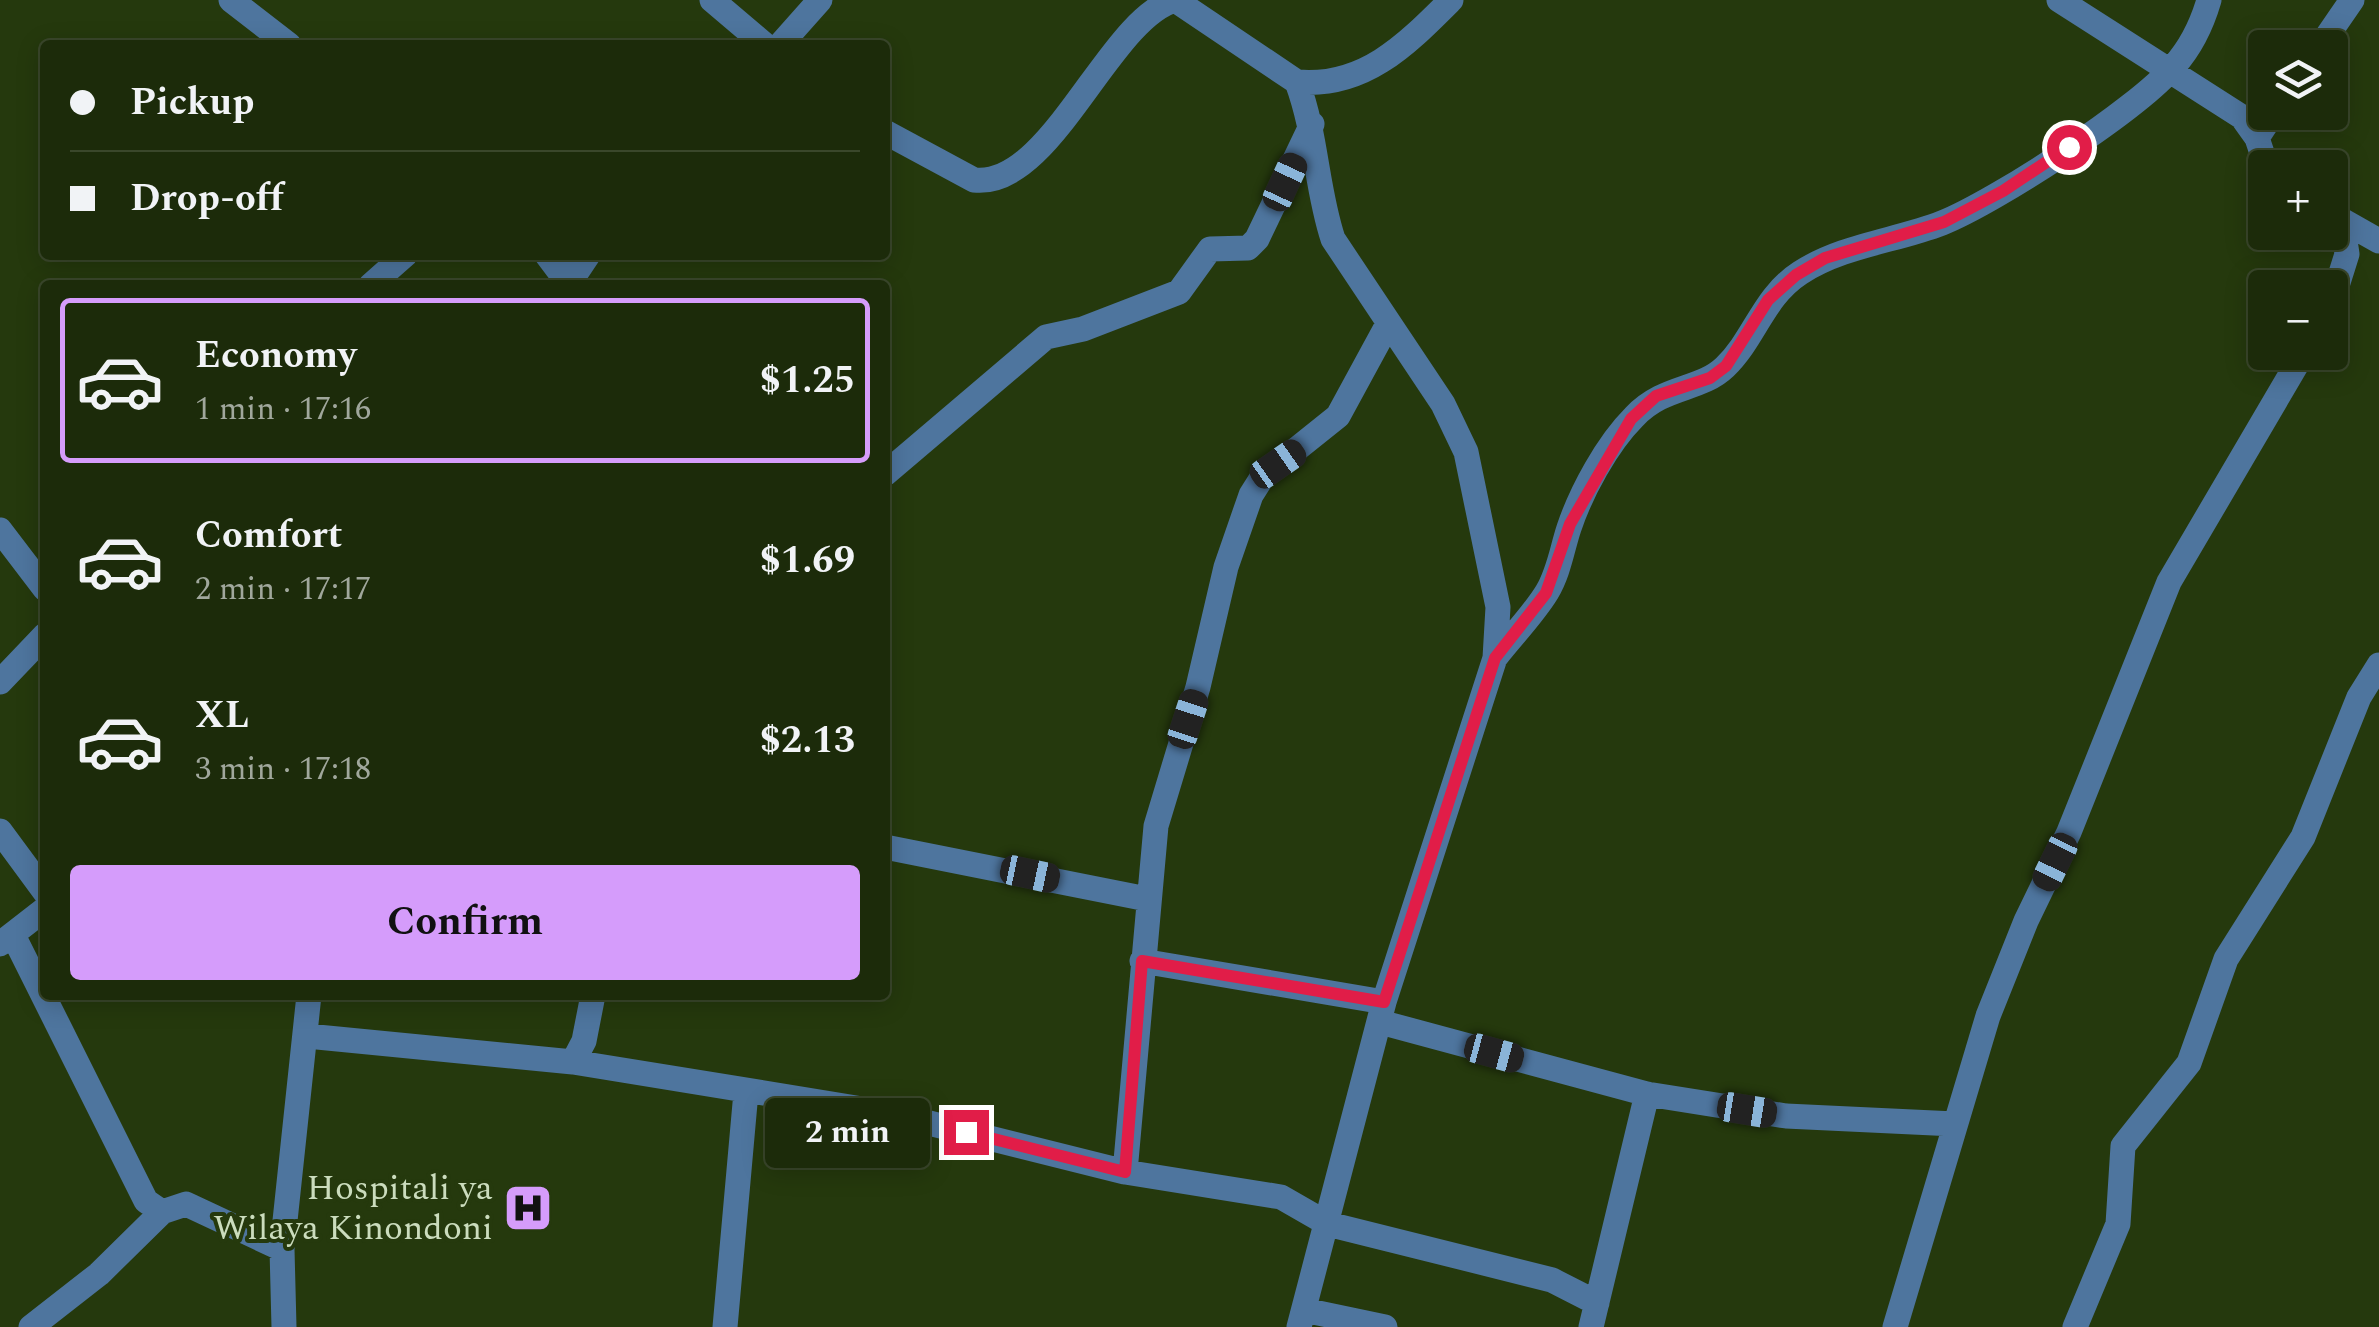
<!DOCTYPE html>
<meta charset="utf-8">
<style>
body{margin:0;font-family:Spectral,serif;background:#253313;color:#f1f3f6;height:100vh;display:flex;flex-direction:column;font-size:38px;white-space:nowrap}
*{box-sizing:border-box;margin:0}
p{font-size:32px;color:#a0a79c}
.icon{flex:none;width:55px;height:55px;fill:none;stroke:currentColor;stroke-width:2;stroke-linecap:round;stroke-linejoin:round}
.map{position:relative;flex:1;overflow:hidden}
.drawer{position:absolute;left:40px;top:280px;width:850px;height:720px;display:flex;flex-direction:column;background:#1c2b0a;border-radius:10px;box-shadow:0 5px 25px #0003,0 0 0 2px #3a472b}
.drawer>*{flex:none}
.banner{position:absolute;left:40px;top:40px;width:850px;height:220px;border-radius:10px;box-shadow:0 5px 25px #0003,0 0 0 2px #3a472b;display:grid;align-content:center;height:220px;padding:0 30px;background:#1c2b0a}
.buttons{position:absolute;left:2248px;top:30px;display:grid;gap:20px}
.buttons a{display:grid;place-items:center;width:100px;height:100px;border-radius:10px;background:#1c2b0a;box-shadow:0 5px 25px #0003,0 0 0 2px #3a472b;font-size:50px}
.end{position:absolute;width:45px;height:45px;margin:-22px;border:12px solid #e11d48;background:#fff;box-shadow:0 0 0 5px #fff}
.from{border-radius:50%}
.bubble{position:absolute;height:70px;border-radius:10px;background:#1c2b0a;box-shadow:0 5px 25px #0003,0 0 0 2px #3a472b;font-size:32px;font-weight:700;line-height:70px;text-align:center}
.car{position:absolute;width:30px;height:60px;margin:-30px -15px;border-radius:12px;box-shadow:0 0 8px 2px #0007;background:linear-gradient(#222 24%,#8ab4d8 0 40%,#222 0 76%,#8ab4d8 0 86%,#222 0)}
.banner b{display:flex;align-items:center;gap:35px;height:95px;font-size:38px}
.banner b+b{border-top:2px solid #3a472b}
.banner i{width:25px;height:25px;background:#f1f3f6}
ul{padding:18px 0 0;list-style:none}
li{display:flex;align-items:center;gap:30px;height:165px;margin:0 20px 15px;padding:0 10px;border:5px solid transparent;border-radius:10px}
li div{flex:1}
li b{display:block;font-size:38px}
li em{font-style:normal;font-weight:700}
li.selected{border-color:#d59cfb}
li>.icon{width:90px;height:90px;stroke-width:1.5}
.cta{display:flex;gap:20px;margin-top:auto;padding:20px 30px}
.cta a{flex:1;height:115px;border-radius:10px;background:#d59cfb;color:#111;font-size:40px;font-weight:700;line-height:115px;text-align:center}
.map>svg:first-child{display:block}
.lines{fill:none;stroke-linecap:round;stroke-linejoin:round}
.minor{stroke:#4e759e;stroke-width:25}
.route{stroke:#e11d48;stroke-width:12}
.labels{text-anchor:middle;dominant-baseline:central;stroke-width:8;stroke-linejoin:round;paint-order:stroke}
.poi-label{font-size:35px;fill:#cbdcbd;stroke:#25390d;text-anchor:end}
</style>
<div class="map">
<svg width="2379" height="1327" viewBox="0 0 2379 1327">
<rect width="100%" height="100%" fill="#25390d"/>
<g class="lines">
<path class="minor" d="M 231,0 L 289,45
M 712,0 L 765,45
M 2059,0 L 2242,117 L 2257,138 L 2267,168
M 780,45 L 820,0
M 2319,48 L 2352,0
M 1297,82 C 1317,136 1316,188 1333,239 L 1443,404 L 1466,452 L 1498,607 L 1495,658 L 1384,1002 L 1299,1327
M 885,132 L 974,180 C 1051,189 1108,19 1175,0 L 1297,82 C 1364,88 1406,45 1451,0
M 2257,138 L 2274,112
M 2331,214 L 2379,241
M 547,255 L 568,283
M 371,285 L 405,255
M 568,285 L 588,255
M 2330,308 L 2347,254 L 2342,220
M 885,474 L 1046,337 L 1083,329 L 1179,292 L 1210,249 L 1248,248 L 1257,239 L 1312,124
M 0,530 L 45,589
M 1495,658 C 1512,636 1533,615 1547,592 C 1559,572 1562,549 1569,528 C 1581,492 1607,444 1634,417 C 1664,385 1700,391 1725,367 C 1755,338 1763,297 1800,273 C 1843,245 1896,241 1942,223 C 1995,202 2138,109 2174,66 C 2191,47 2202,24 2209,0
M 0,682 L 45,635
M 0,831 L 45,892
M 885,847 L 1147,899
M 13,935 L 146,1201 L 162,1212 L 186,1204 L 282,1249
M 0,944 L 45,909
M 1142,961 L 1384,1002
M 1380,1022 L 1647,1094 L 1786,1116 L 1955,1124
M 307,1036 L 573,1062 L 893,1114 L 1125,1172 L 1281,1197 L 1328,1224 L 1552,1280 L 1597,1303
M 573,1062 L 584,1041 L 593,995
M 1125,1172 L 1156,826 L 1198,687 L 1226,567 L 1251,495 L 1263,476 L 1338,416 L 1388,324
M 1304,1310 L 1385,1327
M 31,1327 L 99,1274 L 162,1212
M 284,1327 L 282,1249 L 309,995
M 725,1327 L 746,1092
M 1591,1327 L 1647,1094
M 1895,1327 L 1988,1016 L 2026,921 L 2069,832 L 2169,582 L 2304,352
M 2075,1327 L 2118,1224 L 2123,1146 L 2189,1063 L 2226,959 L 2303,837 L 2359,697 L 2379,665"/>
</g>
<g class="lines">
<path class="route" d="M 966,1132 L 1125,1172 L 1142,961 L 1384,1002 L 1495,658 L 1546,593 L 1570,524 L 1631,419 L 1656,396 L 1710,378 L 1726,366 L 1768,300 L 1796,275 L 1825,258 L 1944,222 L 2003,191 L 2069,147"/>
</g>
<defs>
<g id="hospital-square" transform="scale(2.5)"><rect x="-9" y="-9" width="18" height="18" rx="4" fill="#d59cfb" stroke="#25390d"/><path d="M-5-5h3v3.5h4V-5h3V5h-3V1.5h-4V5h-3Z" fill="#111"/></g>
</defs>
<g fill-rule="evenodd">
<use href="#hospital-square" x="528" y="1208"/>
</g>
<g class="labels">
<g class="poi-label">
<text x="493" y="1188">Hospitali ya<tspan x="493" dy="40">Wilaya Kinondoni</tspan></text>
</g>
</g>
</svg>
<div class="buttons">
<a><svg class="icon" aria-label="layers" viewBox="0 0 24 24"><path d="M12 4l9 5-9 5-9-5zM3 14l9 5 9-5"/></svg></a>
<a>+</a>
<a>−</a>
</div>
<i class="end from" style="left:2069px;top:147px"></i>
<i class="end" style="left:966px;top:1132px"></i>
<div class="bubble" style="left:765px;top:1098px;width:165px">2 min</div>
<i class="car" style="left:1285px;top:182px;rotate:25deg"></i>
<i class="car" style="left:1278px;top:464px;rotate:55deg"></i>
<i class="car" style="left:1188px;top:719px;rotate:18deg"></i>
<i class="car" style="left:2055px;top:862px;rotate:206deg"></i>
<i class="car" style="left:1030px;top:874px;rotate:102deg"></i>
<i class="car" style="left:1494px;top:1053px;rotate:105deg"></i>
<i class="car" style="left:1747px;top:1110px;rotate:99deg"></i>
<div class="banner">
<b><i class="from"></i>Pickup</b>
<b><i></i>Drop-off</b>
</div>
<section class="drawer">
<ul>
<li class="selected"><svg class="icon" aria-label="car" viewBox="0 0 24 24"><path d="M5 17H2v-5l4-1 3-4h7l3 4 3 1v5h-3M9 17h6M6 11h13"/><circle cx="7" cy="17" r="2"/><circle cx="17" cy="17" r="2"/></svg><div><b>Economy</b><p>1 min · 17:16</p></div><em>$1.25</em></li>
<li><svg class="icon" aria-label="car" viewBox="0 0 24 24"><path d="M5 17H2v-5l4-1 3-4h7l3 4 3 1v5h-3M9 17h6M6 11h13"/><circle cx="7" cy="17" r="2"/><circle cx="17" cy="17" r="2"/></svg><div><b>Comfort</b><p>2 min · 17:17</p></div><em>$1.69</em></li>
<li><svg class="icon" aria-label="car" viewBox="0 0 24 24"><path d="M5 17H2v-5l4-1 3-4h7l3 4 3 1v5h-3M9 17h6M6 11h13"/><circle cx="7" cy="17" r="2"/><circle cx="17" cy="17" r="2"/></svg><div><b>XL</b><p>3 min · 17:18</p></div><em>$2.13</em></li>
</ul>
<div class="cta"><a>Confirm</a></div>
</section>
</div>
